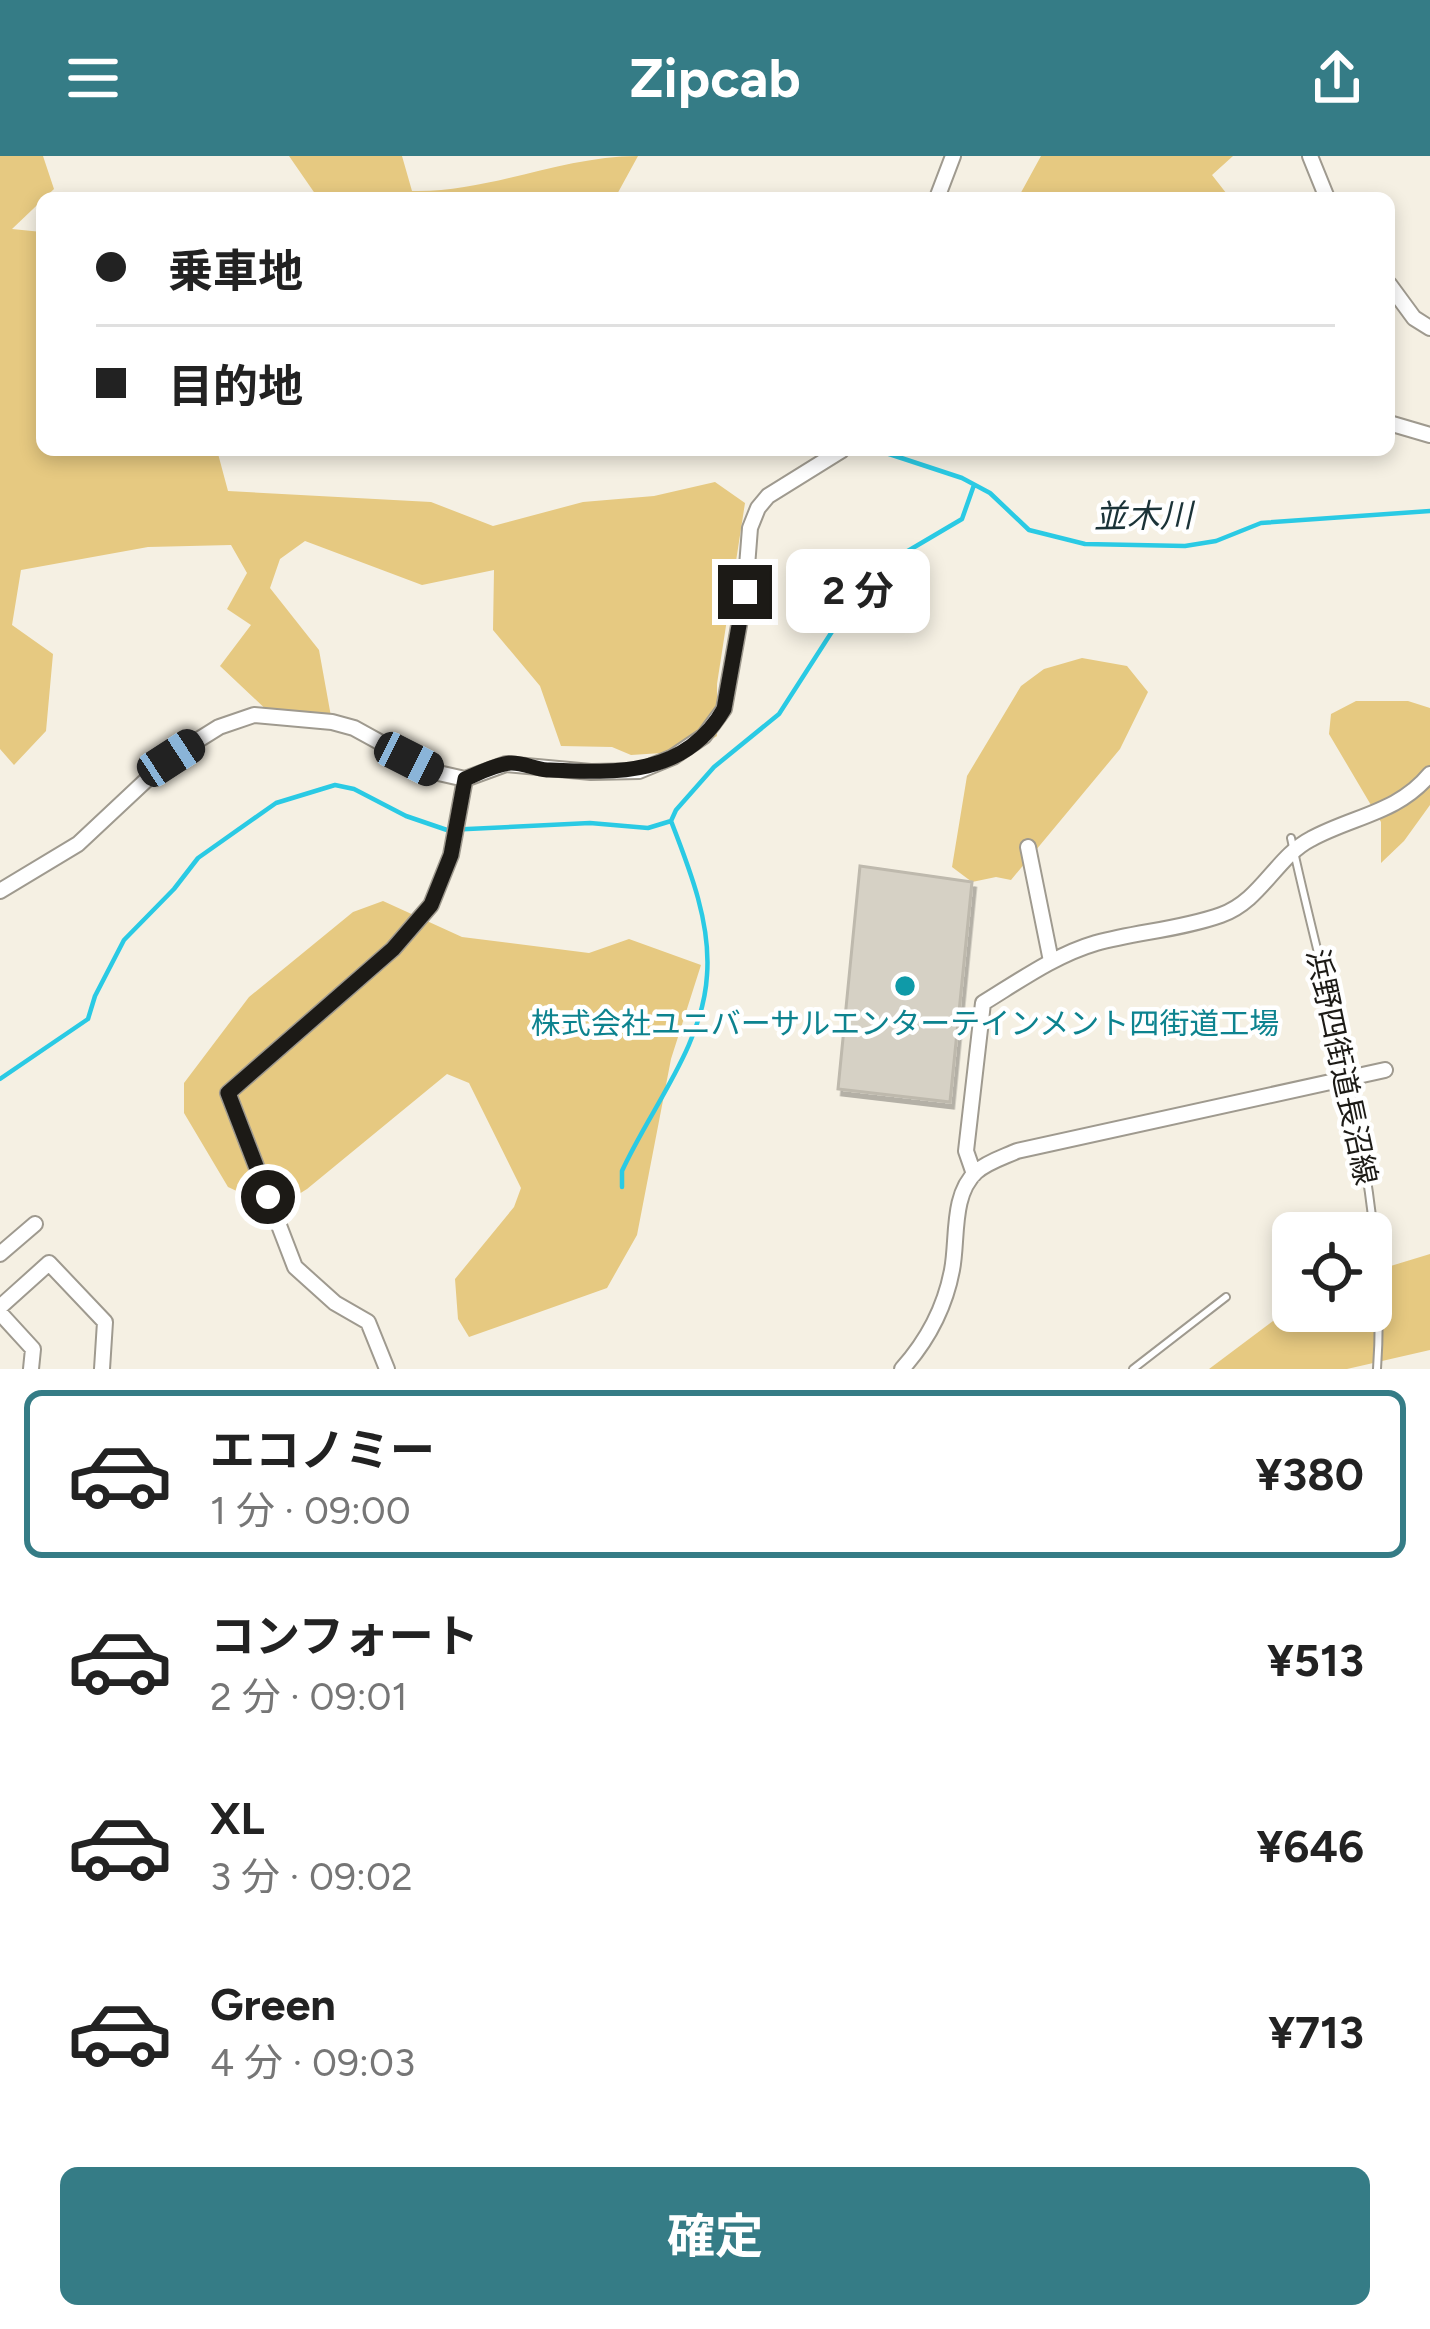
<!DOCTYPE html>
<html lang="ja">
<meta charset="utf-8">
<style>
body{margin:0;font-family:Figtree,"Noto Sans JP",sans-serif;background:#f6f6f6;color:#222;height:100vh;display:flex;flex-direction:column;font-size:45px;white-space:nowrap}
*{box-sizing:border-box;margin:0}
p{font-size:39px;color:#767676}
.icon{flex:none;width:66px;height:66px;fill:none;stroke:currentColor;stroke-width:2;stroke-linecap:round;stroke-linejoin:round}
.map{position:relative;height:1213px;overflow:hidden}
.side{display:flex;flex-direction:column;background:#fff;flex:1}
.side>*{flex:none}
.top-card{position:absolute;left:36px;top:36px;width:1359px;height:264px;border-radius:18px;box-shadow:0 6px 18px #0003;display:grid;align-content:center;height:264px;padding:0 60px;background:#fff}
.fabs{position:absolute;left:1272px;top:1056px;display:grid;gap:24px}
.fabs a{display:grid;place-items:center;width:120px;height:120px;border-radius:18px;background:#fff;box-shadow:0 6px 18px #0003;font-size:60px}
.end{position:absolute;width:54px;height:54px;margin:-27px;border:15px solid #1c1a16;background:#fff;box-shadow:0 0 0 6px #fff}
.from{border-radius:50%}
.bubble{position:absolute;height:84px;border-radius:18px;background:#fff;box-shadow:0 6px 18px #0003;font-size:39px;font-weight:700;line-height:84px;text-align:center}
.car{position:absolute;width:36px;height:72px;margin:-36px -18px;border-radius:15px;box-shadow:0 0 9px 3px #0007;background:linear-gradient(#222 24%,#8ab4d8 0 40%,#222 0 76%,#8ab4d8 0 86%,#222 0)}
.top-card b{display:flex;align-items:center;gap:42px;height:114px;font-size:45px}
.top-card b+b{border-top:3px solid #e0e0e0}
.top-card i{width:30px;height:30px;background:#222}
ul{padding:21px 0 0;list-style:none}
li{display:flex;align-items:center;gap:36px;height:168px;margin:0 24px 18px;padding:0 36px;border:6px solid transparent;border-radius:18px}
li div{flex:1}
li b{display:block;font-size:45px}
li em{font-style:normal;font-weight:700}
li.active{border-color:#357c86}
li>.icon{width:108px;height:108px;stroke-width:1.5}
.primary-button{display:flex;gap:24px;margin-top:auto;padding:24px 60px}
.primary-button a{flex:1;height:138px;border-radius:18px;background:#357c86;color:#fff;font-size:48px;font-weight:700;line-height:138px;text-align:center}
header{display:flex;justify-content:space-between;align-items:center;height:156px;padding:0 60px;background:#357c86;color:#fff;font-size:54px;font-weight:700}
.map>svg:first-child{display:block}
.green{fill:#e6c981}
.lines{fill:none;stroke-linecap:round;stroke-linejoin:round}
.stream{stroke:#2acae4;stroke-width:4.5}
.building{fill:#d6d1c5;stroke:#beb9ad;stroke-width:3;filter:url(#shadow)}
.service-casing{stroke:#9f9a8f;stroke-width:10}
.minor-casing{stroke:#9f9a8f;stroke-width:18}
.service{stroke:#fff;stroke-width:6}
.minor{stroke:#fff;stroke-width:14}
.route{stroke:#1c1a16;stroke-width:15}
.culture-dot{fill:#0f9aa8;stroke:#fff;stroke-width:4.5}
.labels{text-anchor:middle;dominant-baseline:central;stroke-width:9;stroke-linejoin:round;paint-order:stroke}
.culture-label{font-size:30px;fill:#0d838f;stroke:#fff}
.street-label{font-size:30px;fill:#1c1a16;stroke:#fff}
.water-label{font-size:33px;font-style:italic;fill:#1b3338;stroke:#fff}
</style>
<header><svg class="icon" aria-label="menu" viewBox="0 0 24 24"><path d="M4 6h16M4 12h16M4 18h16"/></svg>Zipcab<svg class="icon" aria-label="share" viewBox="0 0 24 24"><path d="M12 15V3M7 8l5-5 5 5M5 13v7h14v-7"/></svg></header>
<div class="map">
<svg width="1430" height="1213" viewBox="0 0 1430 1213">
<defs>
<filter id="shadow"><feDropShadow dx="3.5" dy="6" stdDeviation="0" flood-color="#0004"/></filter>
</defs>
<rect width="100%" height="100%" fill="#f5f0e3"/>
<path class="green" d="M 0,0 L 43,0 L 54,33 L 12,73 L 42,76 L 42,294 L 217,294 L 228,335 L 431,346 L 493,370 L 583,346 L 654,340 L 715,326 L 745,347 L 717,528 L 717,580 L 693,595 L 631,599 L 612,591 L 561,590 L 540,530 L 493,474 L 494,414 L 422,429 L 305,385 L 280,403 L 270,432 L 319,494 L 332,566 L 273,560 L 220,510 L 251,469 L 227,453 L 247,417 L 231,389 L 148,391 L 21,414 L 12,469 L 53,498 L 46,575 L 14,609 L 0,593 Z
M 289,0 L 402,0 L 412,35 C 488,37 561,0 638,0 L 615,42 L 318,42 Z
M 1041,0 L 1233,0 L 1212,19 L 1230,42 L 1018,42 Z
M 1082,502 L 1127,510 L 1148,536 L 1120,593 L 1011,724 L 996,721 L 972,726 L 952,711 L 967,620 L 1021,530 L 1044,513 Z
M 1356,545 L 1408,545 L 1430,552 L 1430,649 L 1404,685 L 1381,707 L 1381,666 L 1329,578 L 1331,558 Z
M 383,745 L 462,781 L 589,797 L 629,783 L 701,809 L 671,903 L 637,1079 L 607,1132 L 469,1181 L 458,1163 L 455,1123 L 514,1051 L 521,1032 L 469,927 L 447,918 L 307,1033 L 275,1053 L 228,1031 L 184,957 L 184,927 L 249,841 L 353,756 Z
M 1430,1098 L 1430,1194 L 1347,1213 L 1209,1213 L 1293,1150 L 1293,1155 L 1371,1155 L 1371,1116 Z"/>
<g class="lines">
<path class="stream" d="M 877,294 L 962,322 L 990,337 L 1029,374 L 1085,388 L 1185,390 L 1216,385 L 1261,367 L 1430,355
M 0,923 L 88,863 L 95,840 L 124,784 L 174,733 L 198,702 L 276,647 L 335,629 L 354,633 L 406,660 L 447,674 L 590,667 L 648,672 L 671,665
M 622,1031 L 622,1015 C 650,953 703,890 707,819 C 711,767 690,714 671,665 L 676,654 L 714,611 L 779,558 L 860,432 L 901,399 L 962,363 L 974,329"/>
</g>
<path class="building" d="M 860,710 L 972,726 L 950,946 L 838,933 Z"/>
<g class="lines">
<g class="service-casing">
<path id="service" d="M 1291,682 C 1328,854 1390,1036 1377,1213
M 1133,1213 L 1226,1141"/>
</g>
<g class="minor-casing">
<path id="minor" d="M 1310,0 L 1327,42
M 937,42 L 953,0
M 1389,128 L 1414,162 L 1430,172
M 1389,267 L 1430,279
M 1028,691 L 1051,805
M 0,735 L 78,688 L 171,601 L 219,571 L 254,559 L 332,566 L 354,572 L 434,616 L 465,623 L 506,608 L 591,616 L 639,615 L 673,601 L 704,580 L 724,553 L 745,436 L 750,372 L 758,352 L 768,340 L 842,294
M 974,1018 L 966,995 L 983,847 C 1019,825 1055,799 1096,787 C 1137,776 1182,773 1221,759 C 1261,745 1276,701 1311,683 C 1353,660 1398,657 1430,618
M 0,1098 L 35,1068
M 0,1151 L 49,1107 L 105,1166 L 102,1213
M 0,1157 L 33,1193 L 31,1213
M 387,1213 L 368,1166 L 335,1147 L 295,1111 L 228,937 L 393,793 L 431,749 L 451,699 L 465,623
M 902,1213 C 927,1185 945,1151 952,1114 C 958,1084 951,1039 976,1016 C 987,1006 1004,1001 1017,995 L 1385,914"/>
</g>
<use href="#service" class="service"/>
<use href="#minor" class="minor"/>
</g>
<g class="lines">
<path class="route" d="M 268,1041 L 228,937 L 393,793 L 431,749 L 451,699 L 465,623 C 479,617 494,609 510,607 C 522,606 534,613 547,614 C 615,617 685,621 724,553 L 745,436"/>
</g>
<circle class="culture-dot" cx="905" cy="830" r="12"/>
<g class="labels">
<g class="culture-label">
<text x="905" y="867">株式会社ユニバーサルエンターテインメント四街道工場</text>
</g>
<g class="street-label">
<text transform="translate(1342 911) rotate(78)">浜野四街道長沼線</text>
</g>
<g class="water-label">
<text transform="translate(1143 360) rotate(-1)">並木川</text>
</g>
</g>
</svg>
<div class="fabs">
<a><svg class="icon" aria-label="locate" viewBox="0 0 24 24"><circle cx="12" cy="12" r="6"/><path d="M12 2v4M12 18v4M2 12h4M18 12h4"/></svg></a>
</div>
<i class="end from" style="left:268px;top:1041px"></i>
<i class="end" style="left:745px;top:436px"></i>
<div class="bubble" style="left:786px;top:393px;width:144px">2 分</div>
<i class="car" style="left:171px;top:602px;rotate:57deg"></i>
<i class="car" style="left:409px;top:603px;rotate:117deg"></i>
<div class="top-card">
<b><i class="from"></i>乗車地</b>
<b><i></i>目的地</b>
</div>
</div>
<section class="side">
<ul>
<li class="active"><svg class="icon" aria-label="car" viewBox="0 0 24 24"><path d="M5 17H2v-5l4-1 3-4h7l3 4 3 1v5h-3M9 17h6M6 11h13"/><circle cx="7" cy="17" r="2"/><circle cx="17" cy="17" r="2"/></svg><div><b>エコノミー</b><p>1 分 · 09:00</p></div><em>¥380</em></li>
<li><svg class="icon" aria-label="car" viewBox="0 0 24 24"><path d="M5 17H2v-5l4-1 3-4h7l3 4 3 1v5h-3M9 17h6M6 11h13"/><circle cx="7" cy="17" r="2"/><circle cx="17" cy="17" r="2"/></svg><div><b>コンフォート</b><p>2 分 · 09:01</p></div><em>¥513</em></li>
<li><svg class="icon" aria-label="car" viewBox="0 0 24 24"><path d="M5 17H2v-5l4-1 3-4h7l3 4 3 1v5h-3M9 17h6M6 11h13"/><circle cx="7" cy="17" r="2"/><circle cx="17" cy="17" r="2"/></svg><div><b>XL</b><p>3 分 · 09:02</p></div><em>¥646</em></li>
<li><svg class="icon" aria-label="car" viewBox="0 0 24 24"><path d="M5 17H2v-5l4-1 3-4h7l3 4 3 1v5h-3M9 17h6M6 11h13"/><circle cx="7" cy="17" r="2"/><circle cx="17" cy="17" r="2"/></svg><div><b>Green</b><p>4 分 · 09:03</p></div><em>¥713</em></li>
</ul>
<div class="primary-button"><a>確定</a></div>
</section>
